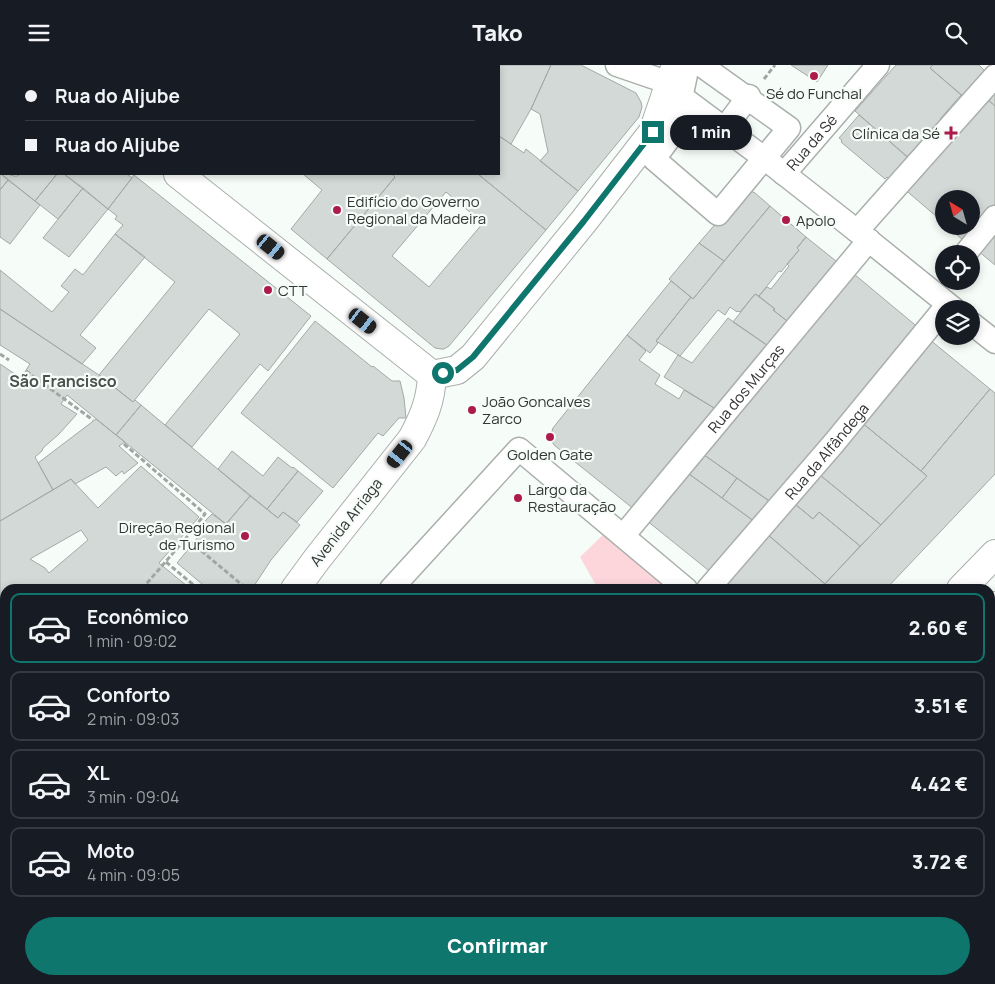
<!DOCTYPE html>
<html lang="pt">
<meta charset="utf-8">
<style>
body{margin:0;font-family:Manrope,sans-serif;background:#242831;color:#f1f3f6;height:100vh;display:flex;flex-direction:column;font-size:19px;white-space:nowrap}
*{box-sizing:border-box;margin:0}
p{font-size:16px;color:#9ea1a6}
.icon{flex:none;width:28px;height:28px;fill:none;stroke:currentColor;stroke-width:2;stroke-linecap:round;stroke-linejoin:round}
.map{position:relative;flex:1;overflow:hidden}
.panel{position:absolute;left:0px;top:519px;width:995px;height:401px;display:flex;flex-direction:column;background:#171b24;border-radius:15px 15px 0 0;box-shadow:0 2px 8px #0003}
.panel>*{flex:none}
.hud{position:absolute;left:0px;top:0px;width:500px;height:110px;box-shadow:0 2px 8px #0003;display:grid;align-content:center;height:110px;padding:0 25px;background:#171b24}
.needle{width:32px;rotate:323deg}
.fabs{position:absolute;left:935px;top:125px;display:grid;gap:10px}
.fabs a{display:grid;place-items:center;width:45px;height:45px;border-radius:50%;background:#171b24;box-shadow:0 2px 8px #0003;font-size:25px}
.end{position:absolute;width:22px;height:22px;margin:-11px;border:6px solid #0f766e;background:#fff;box-shadow:0 0 0 2px #fff}
.from{border-radius:50%}
.bubble{position:absolute;height:35px;border-radius:18px;background:#171b24;box-shadow:0 2px 8px #0003;font-size:16px;font-weight:800;line-height:35px;text-align:center}
.car{position:absolute;width:15px;height:30px;margin:-15px -8px;border-radius:6px;box-shadow:0 0 4px 1px #0007;background:linear-gradient(#222 24%,#8ab4d8 0 40%,#222 0 76%,#8ab4d8 0 86%,#222 0)}
.hud b{display:flex;align-items:center;gap:18px;height:48px;font-size:19px}
.hud b+b{border-top:1px solid #363941}
.hud i{width:12px;height:12px;background:#f1f3f6}
ul{padding:9px 0 0;list-style:none}
li{display:flex;align-items:center;gap:15px;height:70px;margin:0 10px 8px;padding:0 15px;border:2px solid #363941;border-radius:10px}
li div{flex:1}
li b{display:block;font-size:19px}
li em{font-style:normal;font-weight:800}
li.selected{border-color:#0f766e}
li>.icon{width:45px;height:45px;stroke-width:1.5}
.action{display:flex;gap:10px;margin-top:auto;padding:10px 25px}
.action a{flex:1;height:58px;border-radius:30px;background:#0f766e;color:#fff;font-size:20px;font-weight:800;line-height:58px;text-align:center}
header{display:flex;justify-content:space-between;align-items:center;height:65px;padding:0 25px;background:#171b24;font-size:22px;font-weight:800}
.map>svg:first-child{display:block}
.green{fill:#fdd6db}
.water{fill:#a0ccb3;stroke:#7f9f8d}
.building{fill:#d3d9d6;stroke:#a4a9a6;fill-rule:evenodd}
.lines{fill:none;stroke-linecap:round;stroke-linejoin:round}
.service-casing{stroke:#aaafac;stroke-width:18}
.pedestrian-casing{stroke:#aaafac;stroke-width:25}
.minor-casing{stroke:#aaafac;stroke-width:30}
.tertiary-casing{stroke:#aaafac;stroke-width:30}
.secondary-casing{stroke:#aaafac;stroke-width:30}
.path{stroke:#a1a5a3;stroke-width:3;stroke-dasharray:5 2.5;stroke-linecap:butt}
.service{stroke:#fff;stroke-width:15}
.pedestrian{stroke:#fff;stroke-width:22}
.minor{stroke:#fff;stroke-width:28}
.tertiary{stroke:#fff;stroke-width:28}
.secondary{stroke:#fff;stroke-width:28}
.route{stroke:#0f766e;stroke-width:6}
.poi-dot{fill:#ad1b4d;stroke:#f6fcf8;stroke-width:2}
.labels{text-anchor:middle;dominant-baseline:central;stroke-width:4.5;stroke-linejoin:round;paint-order:stroke}
.poi-label{font-size:15px;fill:#333534;stroke:#f6fcf8;text-anchor:start}
.street-label{font-size:15px;fill:#333534;stroke:#f6fcf8}
.neighbourhood-label{font-size:16px;font-weight:bold;fill:#4c504e;stroke:#f6fcf8}
</style>
<header><svg class="icon" aria-label="menu" viewBox="0 0 24 24"><path d="M4 6h16M4 12h16M4 18h16"/></svg>Tako<svg class="icon" aria-label="search" viewBox="0 0 24 24"><circle cx="10" cy="10" r="6"/><path d="M15 15l6 6"/></svg></header>
<div class="map">
<svg width="995" height="919" viewBox="0 0 995 919">
<rect width="100%" height="100%" fill="#f6fcf8"/>
<path class="green" d="M 611,462 L 686,524 L 598,524 L 580,492 Z
M 0,565 L 5,567 L 5,915 L 53,915 L 52,919 L 0,919 Z
M 990,591 L 995,596 L 995,655 L 990,660 Z
M 691,915 L 777,915 L 774,919 L 687,919 Z"/>
<path class="water" d="M 5,876 L 5,915 L 29,915 L 30,919 L 0,919 L 0,878 Z
M 995,885 L 995,919 L 917,919 L 921,915 L 990,915 L 990,887 Z"/>
<path class="building" d="M 87,0 L 150,0 L 151,1 L 88,1 Z
M 300,0 L 437,0 L 436,1 L 302,1 Z
M 437,0 L 551,0 L 531,44 L 511,79 L 499,71 L 499,1 L 436,1 Z
M 551,0 L 581,0 L 636,28 L 641,37 L 642,42 L 639,52 L 578,126 L 540,96 L 548,87 L 540,49 L 531,44 Z
M 791,0 L 828,0 L 817,17 Z
M 896,0 L 933,0 L 930,3 L 961,30 L 940,54 L 943,56 L 926,76 L 923,74 L 907,92 L 855,46 Z
M 933,0 L 979,0 L 986,7 L 963,31 L 930,3 Z
M 995,17 L 995,41 L 983,30 Z
M 985,32 L 995,41 L 995,142 L 964,176 L 947,161 L 971,161 L 971,134 L 944,134 L 944,158 L 902,122 Z
M 859,50 L 909,93 L 891,115 L 887,112 L 885,114 L 841,77 L 842,75 L 839,73 Z
M 499,71 L 524,88 L 526,84 L 578,126 L 546,165 L 478,109 L 499,109 Z
M 0,105 L 1,105 L 1,109 L 8,109 L 14,111 L 17,111 L 20,109 L 57,109 L 35,136 L 0,108 Z
M 0,108 L 8,115 L 0,125 Z
M 57,109 L 64,109 L 83,123 L 58,154 L 35,136 Z
M 64,109 L 127,109 L 132,113 L 108,144 Z
M 303,109 L 392,109 L 395,112 L 327,194 L 291,164 L 322,125 Z
M 392,109 L 478,109 L 546,165 L 449,281 L 444,284 L 441,284 L 435,283 L 327,194 L 395,112 ZM 446,127 L 483,158 L 429,222 L 392,191 Z
M 134,110 L 311,251 L 268,306 L 260,299 L 192,382 L 165,360 L 240,269 L 209,244 L 133,337 L 99,310 L 175,217 L 115,169 L 123,160 L 115,154 L 117,151 L 108,144 Z
M 8,115 L 40,140 L 10,179 L 0,172 L 0,125 Z
M 83,123 L 108,144 L 69,192 L 43,173 Z
M 749,125 L 755,128 L 770,141 L 724,196 L 699,178 L 743,127 Z
M 770,141 L 806,172 L 797,183 L 799,185 L 781,207 L 779,206 L 759,231 L 755,229 L 740,247 L 738,246 L 737,247 L 730,242 L 725,250 L 718,245 L 680,291 L 656,276 L 691,232 L 693,234 Z
M 995,164 L 995,200 L 977,185 Z
M 115,169 L 145,192 L 80,270 L 96,283 L 82,299 L 0,244 L 0,205 L 52,247 L 69,227 L 61,221 L 75,204 L 83,210 Z
M 806,172 L 841,200 L 791,259 L 773,245 L 775,244 L 759,231 L 767,222 L 771,224 L 789,201 L 787,199 L 799,185 L 797,183 Z
M 699,178 L 724,196 L 693,234 L 669,214 Z
M 848,204 L 920,264 L 773,439 L 700,387 Z
M 671,216 L 691,232 L 656,276 L 658,278 L 650,288 L 627,270 Z
M 755,229 L 775,244 L 773,245 L 787,256 L 768,281 L 733,257 Z
M 0,244 L 99,310 L 133,337 L 135,335 L 141,340 L 116,370 L 67,330 L 61,339 L 77,349 L 59,369 L 43,383 L 42,386 L 35,392 L 53,425 L 0,456 L 0,299 L 21,313 L 30,299 L 0,280 Z
M 728,253 L 770,282 L 719,346 L 664,312 L 678,290 L 692,298 Z
M 315,256 L 372,302 L 373,301 L 392,316 L 400,316 L 404,333 L 406,353 L 399,353 L 383,371 L 378,368 L 333,423 L 241,348 Z
M 627,270 L 646,286 L 639,295 L 660,310 L 655,319 L 679,334 L 684,325 L 719,346 L 635,445 L 554,380 L 550,372 L 553,363 Z
M 929,274 L 990,324 L 921,406 L 861,357 Z
M 990,324 L 995,328 L 995,409 L 886,524 L 820,524 L 927,411 L 921,406 Z
M 141,340 L 250,431 L 226,459 L 116,370 Z
M 96,354 L 125,377 L 119,381 L 138,398 L 124,409 L 122,406 L 116,411 L 106,402 L 75,419 L 71,414 L 53,425 L 38,398 Z
M 861,357 L 927,411 L 881,460 L 820,410 Z
M 232,386 L 263,411 L 278,392 L 292,403 L 293,402 L 298,406 L 267,444 L 218,404 Z
M 700,387 L 737,413 L 722,433 L 685,406 Z
M 141,401 L 199,452 L 159,498 L 187,521 L 184,524 L 5,524 L 5,540 L 0,538 L 0,456 L 71,414 L 98,443 ZM 81,465 L 88,475 L 49,508 L 45,503 L 30,494 Z
M 298,406 L 323,426 L 297,457 L 283,447 L 278,453 L 267,444 Z
M 685,406 L 758,459 L 713,509 L 646,455 Z
M 820,410 L 881,460 L 860,481 L 819,447 L 813,454 L 795,439 Z
M 737,413 L 771,437 L 755,457 L 722,433 Z
M 250,431 L 278,453 L 283,447 L 300,460 L 271,495 L 252,524 L 208,524 L 177,498 L 207,461 L 203,458 L 212,449 L 226,459 Z
M 795,439 L 813,454 L 819,447 L 860,481 L 825,519 L 768,470 Z
M 765,467 L 825,519 L 820,524 L 733,524 L 724,516 Z
M 193,915 L 429,915 L 428,919 L 191,919 Z
M 729,915 L 746,915 L 741,919 L 734,919 Z"/>
<g class="lines">
<g class="service-casing">
<path id="service" d="M 467,915 L 469,919"/>
</g>
<g class="pedestrian-casing">
<g id="pedestrian">
<path d="M 617,0 L 655,13"/>
<path d="M 688,0 L 674,67 L 654,94 L 718,149 L 789,63 L 701,0"/>
<path d="M 682,32 L 764,93 L 857,166 L 954,244"/>
<path d="M 724,64 L 749,31"/>
<path id="s1" d="M 784,109 L 878,0"/>
<path d="M 857,166 L 995,11"/>
<path d="M 965,189 L 995,152"/>
<path d="M 971,258 L 995,277"/>
<path id="s2" d="M 623,471 L 869,175"/>
<path d="M 391,524 L 519,384 L 686,524"/>
<path id="s3" d="M 708,524 L 834,378 L 944,244"/>
<path d="M 990,845 L 995,849"/>
<path d="M 170,919 L 171,915"/>
<path d="M 513,919 L 517,915"/>
<path d="M 877,919 L 879,915"/>
</g>
</g>
<g class="minor-casing">
<path id="minor" d="M 17,1 L 18,0
M 0,23 L 1,22
M 432,310 L 457,305 L 473,292 L 584,156 L 653,67 L 676,0
M 0,552 L 5,554"/>
</g>
<g class="tertiary-casing">
<path id="tertiary" d="M 41,0 L 43,1
M 178,109 L 432,310 C 431,335 424,352 412,374 L 317,494 L 295,524
M 85,919 L 87,915"/>
</g>
<g class="secondary-casing">
<path id="secondary" d="M 961,524 L 995,489
M 990,546 L 995,541
M 591,919 L 595,915
M 647,919 L 651,915"/>
</g>
<path class="path" d="M 764,14 L 775,0
M 0,289 L 9,295
M 26,306 L 93,355
M 124,379 L 205,449 L 186,473 L 247,524
M 166,497 L 196,522 L 194,524
M 142,524 L 186,473
M 991,576 L 995,579
M 0,593 L 5,595
M 990,679 L 995,674
M 0,720 L 5,704
M 990,782 L 995,786
M 0,827 L 5,822
M 0,841 L 5,845
M 976,915 L 977,919
M 687,919 L 691,915
M 774,919 L 777,915"/>
<use href="#service" class="service"/>
<use href="#pedestrian" class="pedestrian"/>
<use href="#minor" class="minor"/>
<use href="#tertiary" class="tertiary"/>
<use href="#secondary" class="secondary"/>
</g>
<g class="lines">
<path class="route" d="M 443,308 L 457,305 L 473,292 L 584,156 L 653,67"/>
</g>
<g class="poi-dot">
<circle cx="814" cy="11" r="5"/>
<path d="M948.5 60.5h5v5h5v5h-5v5h-5v-5h-5v-5h5z"/>
<circle cx="337" cy="145" r="5"/>
<circle cx="786" cy="155" r="5"/>
<circle cx="268" cy="225" r="5"/>
<circle cx="472" cy="345" r="5"/>
<circle cx="550" cy="372" r="5"/>
<circle cx="518" cy="433" r="5"/>
<circle cx="245" cy="471" r="5"/>
</g>
<g class="labels">
<g class="poi-label">
<text x="814" y="28" text-anchor="middle">Sé do Funchal</text>
<text x="940" y="68" text-anchor="end">Clínica da Sé</text>
<text x="347" y="136">Edifício do Governo<tspan x="347" dy="17">Regional da Madeira</tspan></text>
<text x="796" y="155">Apolo</text>
<text x="278" y="225">CTT</text>
<text x="482" y="336">João Goncalves<tspan x="482" dy="17">Zarco</tspan></text>
<text x="550" y="389" text-anchor="middle">Golden Gate</text>
<text x="528" y="424">Largo da<tspan x="528" dy="17">Restauração</tspan></text>
<text x="235" y="462" text-anchor="end">Direção Regional<tspan x="235" dy="17">de Turismo</tspan></text>
</g>
<g class="street-label">
<text stroke="none"><textPath href="#s1" startOffset="42">Rua da Sé</textPath></text>
<text stroke="none"><textPath href="#s2" startOffset="192">Rua dos Murças</textPath></text>
<text stroke="none"><textPath href="#s3" startOffset="182">Rua da Alfândega</textPath></text>
<text transform="translate(346 457) rotate(-52)">Avenida Arriaga</text>
</g>
<g class="neighbourhood-label">
<text x="63" y="316">São Francisco</text>
</g>
</g>
</svg>
<div class="fabs">
<a><svg class="needle" viewBox="-14 -14 28 28"><path d="M0-13l5 13h-10z" fill="#e53935"/><path d="M0 13l5-13h-10z" fill="#9ea1a6"/></svg></a>
<a><svg class="icon" aria-label="locate" viewBox="0 0 24 24"><circle cx="12" cy="12" r="6"/><path d="M12 2v4M12 18v4M2 12h4M18 12h4"/></svg></a>
<a><svg class="icon" aria-label="layers" viewBox="0 0 24 24"><path d="M12 4l9 5-9 5-9-5zM3 14l9 5 9-5"/></svg></a>
</div>
<i class="end from" style="left:443px;top:308px"></i>
<i class="end" style="left:653px;top:67px"></i>
<div class="bubble" style="left:670px;top:50px;width:82px">1 min</div>
<i class="car" style="left:271px;top:182px;rotate:129deg"></i>
<i class="car" style="left:363px;top:256px;rotate:128deg"></i>
<i class="car" style="left:400px;top:389px;rotate:219deg"></i>
<div class="hud">
<b><i class="from"></i>Rua do Aljube</b>
<b><i></i>Rua do Aljube</b>
</div>
<section class="panel">
<ul>
<li class="selected"><svg class="icon" aria-label="car" viewBox="0 0 24 24"><path d="M5 17H2v-5l4-1 3-4h7l3 4 3 1v5h-3M9 17h6M6 11h13"/><circle cx="7" cy="17" r="2"/><circle cx="17" cy="17" r="2"/></svg><div><b>Econômico</b><p>1 min · 09:02</p></div><em>2.60 €</em></li>
<li><svg class="icon" aria-label="car" viewBox="0 0 24 24"><path d="M5 17H2v-5l4-1 3-4h7l3 4 3 1v5h-3M9 17h6M6 11h13"/><circle cx="7" cy="17" r="2"/><circle cx="17" cy="17" r="2"/></svg><div><b>Conforto</b><p>2 min · 09:03</p></div><em>3.51 €</em></li>
<li><svg class="icon" aria-label="car" viewBox="0 0 24 24"><path d="M5 17H2v-5l4-1 3-4h7l3 4 3 1v5h-3M9 17h6M6 11h13"/><circle cx="7" cy="17" r="2"/><circle cx="17" cy="17" r="2"/></svg><div><b>XL</b><p>3 min · 09:04</p></div><em>4.42 €</em></li>
<li><svg class="icon" aria-label="car" viewBox="0 0 24 24"><path d="M5 17H2v-5l4-1 3-4h7l3 4 3 1v5h-3M9 17h6M6 11h13"/><circle cx="7" cy="17" r="2"/><circle cx="17" cy="17" r="2"/></svg><div><b>Moto</b><p>4 min · 09:05</p></div><em>3.72 €</em></li>
</ul>
<div class="action"><a>Confirmar</a></div>
</section>
</div>
